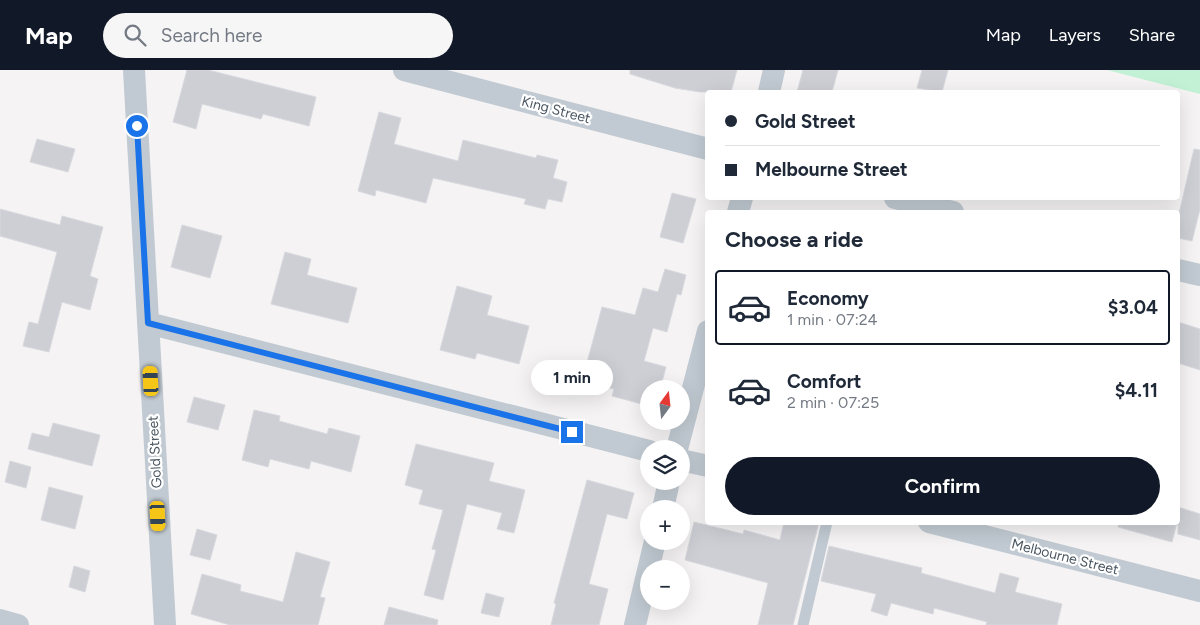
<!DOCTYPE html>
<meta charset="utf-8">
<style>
body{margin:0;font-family:Figtree,sans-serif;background:#f6f6f7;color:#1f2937;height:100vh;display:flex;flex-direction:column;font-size:19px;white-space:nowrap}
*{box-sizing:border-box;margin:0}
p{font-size:16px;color:#747a83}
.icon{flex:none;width:28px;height:28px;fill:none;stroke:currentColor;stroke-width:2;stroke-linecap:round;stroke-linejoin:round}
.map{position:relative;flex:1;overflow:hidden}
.drawer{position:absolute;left:705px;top:140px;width:475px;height:315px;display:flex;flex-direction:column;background:#fff;border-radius:5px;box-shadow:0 5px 20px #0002}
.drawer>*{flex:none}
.hud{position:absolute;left:705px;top:20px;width:475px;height:110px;border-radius:5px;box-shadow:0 5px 20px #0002;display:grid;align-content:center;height:110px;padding:0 20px;background:#fff}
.needle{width:32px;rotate:15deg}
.buttons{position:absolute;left:640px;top:310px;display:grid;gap:10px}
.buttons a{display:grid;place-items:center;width:50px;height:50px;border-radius:50%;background:#fff;box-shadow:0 5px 20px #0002;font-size:25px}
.end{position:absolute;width:22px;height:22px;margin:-11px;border:6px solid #1a73e8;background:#fff;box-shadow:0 0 0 2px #fff}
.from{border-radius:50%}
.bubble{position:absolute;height:35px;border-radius:18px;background:#fff;box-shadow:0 5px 20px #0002;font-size:16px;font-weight:700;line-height:35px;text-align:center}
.car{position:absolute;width:15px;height:30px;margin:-15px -8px;border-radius:6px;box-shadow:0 0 4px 1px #0007;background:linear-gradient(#f5c518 24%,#345 0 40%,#f5c518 0 76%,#345 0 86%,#f5c518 0)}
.hud b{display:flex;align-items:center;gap:18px;height:48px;font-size:19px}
.hud b+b{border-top:1px solid #e0e1e3}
.hud i{width:12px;height:12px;background:#1f2937}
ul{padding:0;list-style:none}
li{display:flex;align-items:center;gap:15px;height:75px;margin:0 10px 8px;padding:0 10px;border:2px solid transparent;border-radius:5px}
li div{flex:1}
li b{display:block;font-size:19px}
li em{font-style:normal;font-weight:700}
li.active{border-color:#111827}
li>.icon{width:45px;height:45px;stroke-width:1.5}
h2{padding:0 20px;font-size:22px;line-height:60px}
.cta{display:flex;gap:10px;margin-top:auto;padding:10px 20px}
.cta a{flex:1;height:58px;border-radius:30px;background:#111827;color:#fff;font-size:20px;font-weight:700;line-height:58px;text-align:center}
header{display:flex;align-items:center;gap:30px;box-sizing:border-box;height:70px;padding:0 25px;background:#111827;color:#fff}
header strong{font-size:24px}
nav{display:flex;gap:28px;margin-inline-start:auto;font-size:18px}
.search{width:350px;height:45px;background:#f6f6f7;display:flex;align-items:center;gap:12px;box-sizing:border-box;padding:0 18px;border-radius:28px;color:#747a83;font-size:19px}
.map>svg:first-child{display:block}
.grass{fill:#c3f1d5}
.building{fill:#cdcfd5;stroke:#d7d9de}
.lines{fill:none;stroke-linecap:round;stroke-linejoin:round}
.service{stroke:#c1cad2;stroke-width:11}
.minor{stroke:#c1cad2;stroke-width:22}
.route{stroke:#1a73e8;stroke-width:6}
.labels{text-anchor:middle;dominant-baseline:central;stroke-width:4.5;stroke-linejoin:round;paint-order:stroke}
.street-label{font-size:14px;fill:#4a5661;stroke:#fff}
</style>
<header>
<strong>Map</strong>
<div class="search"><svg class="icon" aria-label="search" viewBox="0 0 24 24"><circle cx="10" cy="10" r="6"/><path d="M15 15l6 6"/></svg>Search here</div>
<nav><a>Map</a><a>Layers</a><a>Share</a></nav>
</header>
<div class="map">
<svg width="1200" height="555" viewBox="0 0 1200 555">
<rect width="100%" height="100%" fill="#f5f3f3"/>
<path class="grass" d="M 1107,0 L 1200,0 L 1200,24 Z"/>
<path class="building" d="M 187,0 L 208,0 L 316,27 L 309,56 L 263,44 L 261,49 L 202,34 L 196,59 L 173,52 Z
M 630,0 L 737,0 L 731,22 L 700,22 L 675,18 L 630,4 Z
M 803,0 L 838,0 L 832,22 L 797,22 Z
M 922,0 L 948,0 L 942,22 L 917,18 Z
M 379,42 L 401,48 L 394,74 L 458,91 L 463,70 L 536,88 L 537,85 L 558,90 L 553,108 L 567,112 L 562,132 L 548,129 L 545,139 L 524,134 L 526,129 L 433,108 L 426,133 L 376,120 L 375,126 L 358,121 Z
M 37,69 L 75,79 L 68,102 L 30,92 Z
M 1194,79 L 1200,80 L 1200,139 L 1192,171 L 1178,168 L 1178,148 Z
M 672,123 L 696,129 L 683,173 L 660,167 Z
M 0,139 L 60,155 L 62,146 L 103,157 L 90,206 L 98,209 L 90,240 L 62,232 L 49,282 L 23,276 L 29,252 L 38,254 L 57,182 L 0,166 Z
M 182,155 L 222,166 L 210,208 L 171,197 Z
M 285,182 L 311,189 L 307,205 L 357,218 L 348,253 L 271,234 Z
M 665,199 L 686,205 L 681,225 L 677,224 L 667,262 L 653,258 L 644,291 L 666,297 L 660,319 L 649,319 L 649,336 L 612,326 L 614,319 L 582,311 L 602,237 L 635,245 L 643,218 L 658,222 Z
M 457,216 L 492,226 L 487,245 L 529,256 L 519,294 L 477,283 L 475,289 L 440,280 Z
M 1178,252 L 1200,259 L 1200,300 L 1178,293 Z
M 194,327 L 225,335 L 218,360 L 187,352 Z
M 254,340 L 280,346 L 279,351 L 327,364 L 329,358 L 360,366 L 351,402 L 311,391 L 309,399 L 270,389 L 268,397 L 242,390 Z
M 53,353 L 100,365 L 92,396 L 28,379 L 32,363 L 49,367 Z
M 416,374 L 494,393 L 489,411 L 525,420 L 514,463 L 497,459 L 502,443 L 467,434 L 443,530 L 424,525 L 436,480 L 432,479 L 443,440 L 419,434 L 423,420 L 405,415 Z
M 10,391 L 31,397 L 26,418 L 5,412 Z
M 587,410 L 634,423 L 627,449 L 607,444 L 589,514 L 608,519 L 599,555 L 551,555 L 556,534 L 554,533 Z
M 49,417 L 83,426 L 75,459 L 41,450 Z
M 1178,437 L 1200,444 L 1200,470 L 1178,464 Z
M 694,452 L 743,464 L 744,460 L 780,470 L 784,452 L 819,452 L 793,555 L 758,555 L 768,513 L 685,490 Z
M 1119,452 L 1177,452 L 1172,472 L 1118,457 Z
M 197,459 L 217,465 L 210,490 L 190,485 Z
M 829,476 L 922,498 L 921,503 L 995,523 L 1000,503 L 1019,508 L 1015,522 L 1062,534 L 1057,555 L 986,555 L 987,552 L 934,538 L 933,544 L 891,533 L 887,546 L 871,541 L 876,524 L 821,511 Z
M 296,482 L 330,492 L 320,527 L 325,528 L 318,555 L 230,555 L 191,544 L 202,504 L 241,515 L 240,521 L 283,532 Z
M 74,496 L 90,501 L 85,522 L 69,517 Z
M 486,523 L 504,528 L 499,547 L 481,543 Z
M 389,537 L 438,550 L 437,555 L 384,555 Z"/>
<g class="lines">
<path class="service" d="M 803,555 L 827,452"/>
<path class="minor" d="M 134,0 L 165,555
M 404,0 L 708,79
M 769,22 L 774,0
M 895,128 L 953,142
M 738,142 L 742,128
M 1178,200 L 1200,205
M 148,253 L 649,381
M 677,379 L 708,261
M 681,390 L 708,396
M 663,439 L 669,411
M 929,452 L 1200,521
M 0,550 L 18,555
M 635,555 L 655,471"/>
</g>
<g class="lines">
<path class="route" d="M 137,56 L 148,253 L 572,362"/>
</g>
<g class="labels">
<g class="street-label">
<text transform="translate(556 40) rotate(15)">King Street</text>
<text transform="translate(155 382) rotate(-93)">Gold Street</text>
<text transform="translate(1065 487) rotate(14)">Melbourne Street</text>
</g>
</g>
</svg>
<div class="buttons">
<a><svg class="needle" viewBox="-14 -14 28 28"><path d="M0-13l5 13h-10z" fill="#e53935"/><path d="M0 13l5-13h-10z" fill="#747a83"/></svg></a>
<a><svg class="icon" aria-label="layers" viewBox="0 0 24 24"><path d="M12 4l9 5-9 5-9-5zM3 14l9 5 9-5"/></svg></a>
<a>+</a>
<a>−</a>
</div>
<i class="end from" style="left:137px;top:56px"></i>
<i class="end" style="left:572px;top:362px"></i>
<div class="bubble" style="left:531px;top:290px;width:82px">1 min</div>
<i class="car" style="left:151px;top:311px;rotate:357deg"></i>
<i class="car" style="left:158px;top:446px;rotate:177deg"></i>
<div class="hud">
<b><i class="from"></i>Gold Street</b>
<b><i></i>Melbourne Street</b>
</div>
<section class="drawer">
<h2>Choose a ride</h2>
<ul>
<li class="active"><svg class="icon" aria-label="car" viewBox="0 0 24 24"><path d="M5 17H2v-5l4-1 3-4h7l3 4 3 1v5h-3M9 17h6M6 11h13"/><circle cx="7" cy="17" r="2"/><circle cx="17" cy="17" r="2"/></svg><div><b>Economy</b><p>1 min · 07:24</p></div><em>$3.04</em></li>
<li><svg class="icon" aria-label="car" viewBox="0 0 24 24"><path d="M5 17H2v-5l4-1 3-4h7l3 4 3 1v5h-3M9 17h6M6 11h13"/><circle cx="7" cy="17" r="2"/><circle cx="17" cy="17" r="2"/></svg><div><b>Comfort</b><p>2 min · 07:25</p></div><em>$4.11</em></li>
</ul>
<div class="cta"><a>Confirm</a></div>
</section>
</div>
